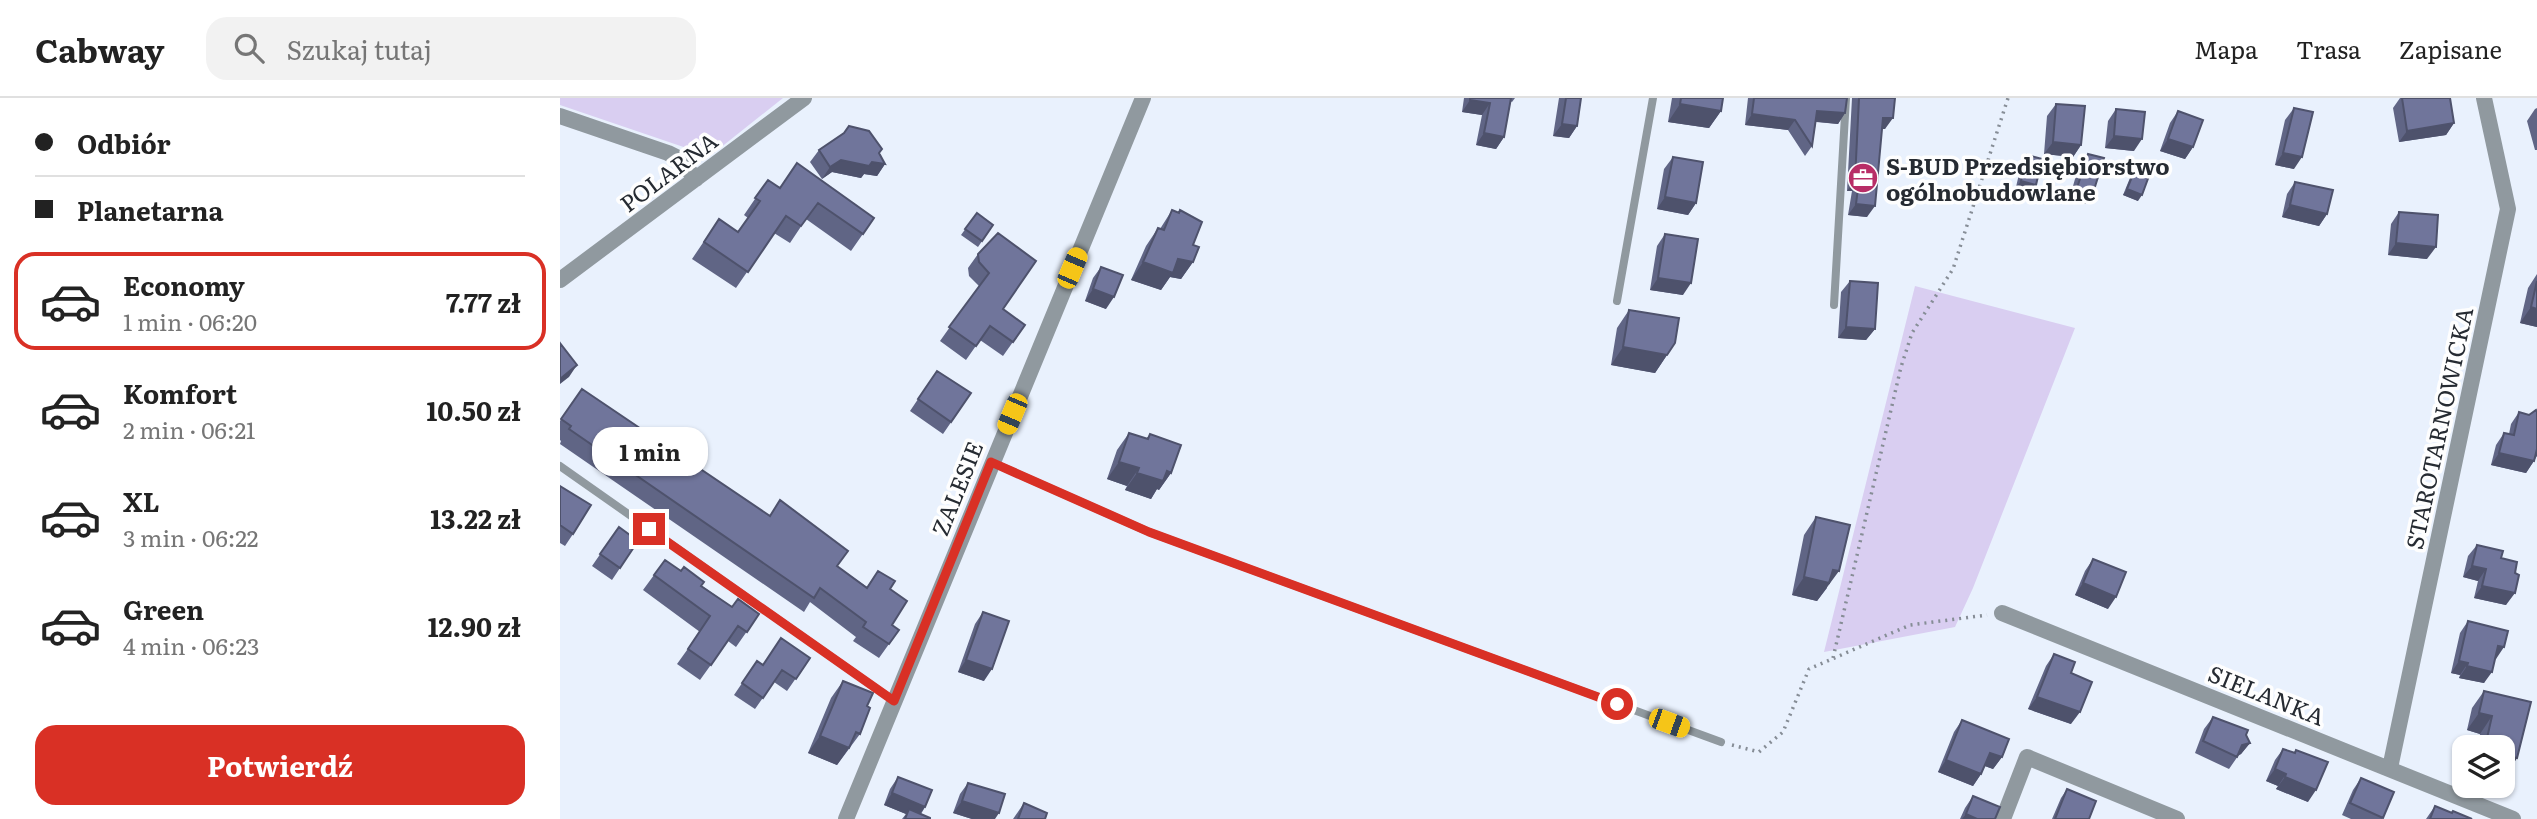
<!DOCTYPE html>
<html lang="pl">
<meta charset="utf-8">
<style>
body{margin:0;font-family:Literata,serif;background:#f2f2f2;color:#222;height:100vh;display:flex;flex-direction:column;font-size:26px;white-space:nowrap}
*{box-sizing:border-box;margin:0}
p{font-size:23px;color:#767676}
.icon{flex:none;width:38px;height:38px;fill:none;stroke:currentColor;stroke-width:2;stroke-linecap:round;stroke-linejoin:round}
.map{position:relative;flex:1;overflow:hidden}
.details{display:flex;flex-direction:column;background:#fff;width:560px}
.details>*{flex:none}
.guide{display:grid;align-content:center;height:154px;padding:0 35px;background:#fff}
.fabs{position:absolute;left:1892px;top:637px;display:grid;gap:14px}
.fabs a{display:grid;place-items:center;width:63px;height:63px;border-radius:14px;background:#fff;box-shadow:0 2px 5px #0004;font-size:35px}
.end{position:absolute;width:32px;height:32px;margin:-16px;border:9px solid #d93025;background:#fff;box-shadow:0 0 0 4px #fff}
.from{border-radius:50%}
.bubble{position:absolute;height:49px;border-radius:21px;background:#fff;box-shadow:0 2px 5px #0004;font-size:23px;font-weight:700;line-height:49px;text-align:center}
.car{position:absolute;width:21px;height:42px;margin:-21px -10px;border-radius:9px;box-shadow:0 0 5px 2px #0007;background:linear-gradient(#f5c518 24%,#345 0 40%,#f5c518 0 76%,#345 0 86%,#f5c518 0)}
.guide b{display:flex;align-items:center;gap:24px;height:66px;font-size:26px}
.guide b+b{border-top:2px solid #e0e0e0}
.guide i{width:18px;height:18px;background:#222}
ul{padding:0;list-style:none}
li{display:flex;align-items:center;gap:21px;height:98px;margin:0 14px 10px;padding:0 21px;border:4px solid transparent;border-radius:21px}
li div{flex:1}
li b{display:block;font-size:26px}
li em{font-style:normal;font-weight:700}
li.on{border-color:#d93025}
li>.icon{width:63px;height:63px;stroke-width:1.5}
.action{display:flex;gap:14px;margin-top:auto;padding:14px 35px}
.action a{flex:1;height:80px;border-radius:21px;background:#d93025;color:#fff;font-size:28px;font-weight:700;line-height:80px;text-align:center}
header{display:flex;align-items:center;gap:42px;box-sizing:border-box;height:98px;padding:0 35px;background:#fff;border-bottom:2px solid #e0e0e0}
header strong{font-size:33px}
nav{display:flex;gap:38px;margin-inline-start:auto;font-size:24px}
.search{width:490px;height:63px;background:#f2f2f2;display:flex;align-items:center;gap:18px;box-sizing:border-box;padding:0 24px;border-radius:21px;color:#767676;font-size:26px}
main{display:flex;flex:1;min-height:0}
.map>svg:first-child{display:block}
.green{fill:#d9cef1}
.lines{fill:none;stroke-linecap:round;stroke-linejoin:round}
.path{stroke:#868d96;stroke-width:3.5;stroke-dasharray:2 5;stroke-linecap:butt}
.service{stroke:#90999f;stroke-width:8}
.minor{stroke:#90999f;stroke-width:16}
.wall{fill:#606585}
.shaded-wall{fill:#4e526c}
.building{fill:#70759b;stroke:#4e526c;stroke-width:2}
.route{stroke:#d93025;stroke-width:9}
.labels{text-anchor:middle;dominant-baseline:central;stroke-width:7;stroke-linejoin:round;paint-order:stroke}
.poi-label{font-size:23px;font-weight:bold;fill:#262b32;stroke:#fefefe;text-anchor:start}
.street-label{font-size:23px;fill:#262b32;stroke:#fefefe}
</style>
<header>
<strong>Cabway</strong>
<div class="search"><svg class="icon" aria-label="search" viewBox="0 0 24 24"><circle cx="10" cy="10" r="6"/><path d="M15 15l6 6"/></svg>Szukaj tutaj</div>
<nav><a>Mapa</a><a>Trasa</a><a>Zapisane</a></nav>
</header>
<main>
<section class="details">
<div class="guide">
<b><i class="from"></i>Odbiór</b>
<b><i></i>Planetarna</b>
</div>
<ul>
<li class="on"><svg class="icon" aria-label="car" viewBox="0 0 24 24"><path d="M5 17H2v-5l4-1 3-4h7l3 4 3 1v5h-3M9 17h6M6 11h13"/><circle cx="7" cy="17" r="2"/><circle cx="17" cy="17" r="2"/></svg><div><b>Economy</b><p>1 min · 06:20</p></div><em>7.77 zł</em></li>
<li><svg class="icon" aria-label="car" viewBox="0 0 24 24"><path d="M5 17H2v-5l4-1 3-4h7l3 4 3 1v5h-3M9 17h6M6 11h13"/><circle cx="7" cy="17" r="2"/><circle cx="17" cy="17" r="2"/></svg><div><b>Komfort</b><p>2 min · 06:21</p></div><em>10.50 zł</em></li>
<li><svg class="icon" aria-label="car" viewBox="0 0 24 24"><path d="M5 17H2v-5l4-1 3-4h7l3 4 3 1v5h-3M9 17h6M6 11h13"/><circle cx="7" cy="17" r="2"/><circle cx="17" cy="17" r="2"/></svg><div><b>XL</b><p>3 min · 06:22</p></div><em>13.22 zł</em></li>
<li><svg class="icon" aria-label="car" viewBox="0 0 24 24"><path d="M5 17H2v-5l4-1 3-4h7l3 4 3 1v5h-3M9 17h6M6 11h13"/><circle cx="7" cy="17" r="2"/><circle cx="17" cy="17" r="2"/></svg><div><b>Green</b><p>4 min · 06:23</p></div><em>12.90 zł</em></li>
</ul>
<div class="action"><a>Potwierdź</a></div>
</section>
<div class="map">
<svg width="1977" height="721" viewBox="0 0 1977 721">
<rect width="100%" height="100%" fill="#e9f1fd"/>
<path class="green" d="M 0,0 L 223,0 L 150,58 L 0,7 Z
M 1355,188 L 1515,230 L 1413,490 L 1395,529 L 1264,554 Z"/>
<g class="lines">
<path class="path" d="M 1273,560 L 1341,269 L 1352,235 L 1393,171 L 1448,0
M 1172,647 L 1199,654 L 1223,634 L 1249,571 L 1350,527 L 1427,517"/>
<path class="service" d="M 1057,203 L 1093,0
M 1274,207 L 1286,0
M 431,364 L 589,434 L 1161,644
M 0,368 L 334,603"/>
<path class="minor" d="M 0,18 L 108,55 L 118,60 L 136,81
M 0,182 L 244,0
M 1442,515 L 1953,721
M 1830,670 L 1948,111 L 1924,0
M 286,721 L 583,0
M 1443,721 L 1467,659 L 1617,721"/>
</g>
<path class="wall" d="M 904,0 L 955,0 L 952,4 L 950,3 L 944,39 L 936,51 L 916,47 L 922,17 L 902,14 Z
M 999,0 L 1021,0 L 1017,28 L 1009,40 L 993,38 Z
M 1112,0 L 1163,0 L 1161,13 L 1149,30 L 1108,24 Z
M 1188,0 L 1287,0 L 1285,15 L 1278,26 L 1256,24 L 1252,48 L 1245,58 L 1228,32 L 1185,27 Z
M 1292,0 L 1335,0 L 1325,31 L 1322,31 L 1307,119 L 1288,117 L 1292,93 L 1287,93 Z
M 1840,0 L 1890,0 L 1894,25 L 1886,37 L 1839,44 L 1833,10 Z
M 1496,6 L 1521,47 L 1513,59 L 1484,56 L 1487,18 Z
M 1734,10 L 1734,71 L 1715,67 L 1725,22 Z
M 1977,10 L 1977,52 L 1975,52 L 1967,23 L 1975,11 Z
M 1556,11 L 1574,53 L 1545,50 L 1548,23 Z
M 1618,13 L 1633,49 L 1625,61 L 1600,53 L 1610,25 Z
M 259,52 L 319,55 L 325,66 L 317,78 L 304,76 L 301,80 L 272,74 L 262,81 L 250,64 Z
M 1528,56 L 1533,95 L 1525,106 L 1509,102 L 1519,67 Z
M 1467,57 L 1472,93 L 1456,89 L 1462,63 Z
M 1113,59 L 1136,105 L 1128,117 L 1097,111 L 1104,71 Z
M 1576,69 L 1578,103 L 1563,97 L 1572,75 Z
M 208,82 L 220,90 L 314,120 L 291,153 L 246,121 L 230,145 L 214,135 L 176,190 L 132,161 L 159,121 L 178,134 L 188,120 L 184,117 Z
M 1735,84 L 1767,116 L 1759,128 L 1722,119 L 1727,96 Z
M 612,112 L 633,147 L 633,164 L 621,181 L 610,179 L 601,192 L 571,182 L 586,148 L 598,130 L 600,131 Z
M 1839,114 L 1867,161 L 1828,157 L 1831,126 Z
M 417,115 L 433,127 L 418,149 L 401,137 Z
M 438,135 L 443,211 L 465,227 L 443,258 L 420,242 L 406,262 L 380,243 L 419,188 L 409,178 L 408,170 L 418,156 Z
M 1105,136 L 1123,197 L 1090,192 L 1097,148 Z
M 541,169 L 546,211 L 525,203 L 533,180 Z
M 1977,176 L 1977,229 L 1960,225 L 1968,190 Z
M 1290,183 L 1315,231 L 1306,242 L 1278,240 L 1281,194 Z
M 1069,212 L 1107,257 L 1095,275 L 1051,267 L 1057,230 Z
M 377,273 L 411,295 L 383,336 L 350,313 Z
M 22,291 L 307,489 L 318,473 L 330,491 L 332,527 L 339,532 L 319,560 L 293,543 L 296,539 L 250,504 L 244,514 L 0,346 L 1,343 L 0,342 L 0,323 Z
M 1959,314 L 1974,363 L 1966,375 L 1931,367 L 1936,347 L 1944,335 L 1949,336 L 1951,326 Z
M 569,335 L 586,341 L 590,336 L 611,375 L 599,392 L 597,391 L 591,401 L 565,392 L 567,388 L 547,381 L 557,352 Z
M 0,388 L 13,436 L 5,448 L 0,445 Z
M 1256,419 L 1267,490 L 1257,503 L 1232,497 L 1244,437 Z
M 59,429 L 78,443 L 52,482 L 32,468 Z
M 1917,447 L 1941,460 L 1955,475 L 1946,507 L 1914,500 L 1918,483 L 1903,479 L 1908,458 Z
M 1533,461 L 1548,511 L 1515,497 L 1525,473 Z
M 105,462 L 172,509 L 199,516 L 176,549 L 168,543 L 140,582 L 117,566 L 140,534 L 83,492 Z
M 423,514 L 424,583 L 398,574 L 415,526 Z
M 1908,523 L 1936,561 L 1935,560 L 1924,585 L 1899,580 L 1900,577 L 1891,575 L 1900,535 Z
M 1494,556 L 1511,575 L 1511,626 L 1468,611 L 1486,568 Z
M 250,560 L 227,593 L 214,584 L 195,611 L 174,597 L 197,563 L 203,567 Z
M 283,583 L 307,608 L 300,636 L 277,667 L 248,655 L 271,600 Z
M 1924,593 L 1957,660 L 1945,678 L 1942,677 L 1942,649 L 1917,649 L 1920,636 L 1907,632 L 1912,610 Z
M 1653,619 L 1686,637 L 1690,645 L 1681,656 L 1678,658 L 1669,671 L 1635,655 L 1644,631 Z
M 1402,622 L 1442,659 L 1433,671 L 1425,668 L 1421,676 L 1413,688 L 1378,674 L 1394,634 Z
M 1723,651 L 1734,655 L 1736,652 L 1748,704 L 1716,691 L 1718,688 L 1706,683 L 1715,662 Z
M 338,679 L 365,709 L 361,716 L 370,721 L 342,721 L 346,716 L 324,707 L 330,691 Z
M 1801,680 L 1834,694 L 1822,721 L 1791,721 L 1782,717 L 1793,692 Z
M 408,685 L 435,721 L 412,721 L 393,715 L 400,696 Z
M 1507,691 L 1529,721 L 1492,721 L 1501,700 Z
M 1413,698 L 1435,721 L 1400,721 L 1405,710 Z
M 464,705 L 485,721 L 453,721 Z
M 1875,708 L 1892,715 L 1912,721 L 1866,721 Z"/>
<path class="shaded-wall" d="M 910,2 L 930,5 L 922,17 L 902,14 Z
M 1120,6 L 1161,13 L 1149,30 L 1108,24 Z
M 1257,13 L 1285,15 L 1278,26 L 1250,23 Z
M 1192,16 L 1235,22 L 1228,32 L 1185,27 Z
M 1323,20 L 1333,20 L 1325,31 L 1315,31 Z
M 1894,25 L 1886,37 L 1839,44 L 1847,33 Z
M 1002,26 L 1017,28 L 1009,40 L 993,38 Z
M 924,35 L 944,39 L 936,51 L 916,47 Z
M 1554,38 L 1582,41 L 1574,53 L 1545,50 Z
M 1608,41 L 1633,49 L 1625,61 L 1600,53 Z
M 1493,44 L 1521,47 L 1513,59 L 1484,56 Z
M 1723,55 L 1742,59 L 1734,71 L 1715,67 Z
M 281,62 L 312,64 L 325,66 L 317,78 L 304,76 L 301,80 L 272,74 L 262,81 L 270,69 Z
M 1295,82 L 1299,82 L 1292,93 L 1287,93 Z
M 1461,83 L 1476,87 L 1472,93 L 1456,89 Z
M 1517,90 L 1533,95 L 1525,106 L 1509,102 Z
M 1567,91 L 1582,97 L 1578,103 L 1563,97 Z
M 1105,99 L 1136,105 L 1128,117 L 1097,111 Z
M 1296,106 L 1315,108 L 1307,119 L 1288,117 Z
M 1730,107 L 1767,116 L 1759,128 L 1722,119 Z
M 1836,145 L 1876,149 L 1867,161 L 1828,157 Z
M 618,161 L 633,164 L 621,181 L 610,179 L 601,192 L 571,182 L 583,164 Z
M 1098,180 L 1131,185 L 1123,197 L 1090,192 Z
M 533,191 L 554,199 L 546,211 L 525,203 Z
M 1971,209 L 1977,211 L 1977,229 L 1960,225 Z
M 1286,229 L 1315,231 L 1306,242 L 1278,240 Z
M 1063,249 L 1107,257 L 1095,275 L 1051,267 Z
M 17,267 L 9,279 L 0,286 L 0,281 Z
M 1977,351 L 1977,358 L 1966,375 L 1931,367 L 1939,355 Z
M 559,364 L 579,370 L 567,388 L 547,381 Z
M 607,373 L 611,375 L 599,392 L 597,391 L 591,401 L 565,392 L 577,375 Z
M 1912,468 L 1926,471 L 1918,483 L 1903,479 Z
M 1273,472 L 1279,473 L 1257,503 L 1232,497 L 1244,479 Z
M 1523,485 L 1556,499 L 1548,511 L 1515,497 Z
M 1922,488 L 1955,495 L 1946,507 L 1914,500 Z
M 1938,548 L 1944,549 L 1936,561 L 1930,559 Z
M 406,562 L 432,571 L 424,583 L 398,574 Z
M 1899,563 L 1908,565 L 1900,577 L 1891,575 Z
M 1907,568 L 1932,574 L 1924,585 L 1899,580 Z
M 1477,599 L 1520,614 L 1511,626 L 1468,611 Z
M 1919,615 L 1932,618 L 1920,636 L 1907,632 Z
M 260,638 L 289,650 L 277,667 L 248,655 Z
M 1690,645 L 1681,656 L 1674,659 L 1682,647 Z
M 1430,655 L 1442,659 L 1433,671 L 1422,667 Z
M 1942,657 L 1957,660 L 1945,678 L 1942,677 Z
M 1386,662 L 1421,676 L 1413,688 L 1378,674 Z
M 1715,671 L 1726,676 L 1718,688 L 1706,683 Z
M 1725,679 L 1756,692 L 1748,704 L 1716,691 Z
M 332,695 L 365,709 L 357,720 L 349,711 L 346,716 L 324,707 Z
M 402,703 L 439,715 L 435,721 L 412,721 L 393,715 Z
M 1406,716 L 1417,721 L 1402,721 Z"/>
<path class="building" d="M 910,0 L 951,0 L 944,39 L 924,35 L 930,5 L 910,2 Z
M 1006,0 L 1021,0 L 1017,28 L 1002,26 Z
M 1121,0 L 1163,0 L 1161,13 L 1120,6 Z
M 1194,0 L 1287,0 L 1285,15 L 1257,13 L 1252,48 L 1235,22 L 1192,16 Z
M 1299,0 L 1335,0 L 1333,20 L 1323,20 L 1315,108 L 1296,106 L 1299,82 L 1295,82 Z
M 1842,0 L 1890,0 L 1894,25 L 1847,33 Z
M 1496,6 L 1525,8 L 1521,47 L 1493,44 Z
M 1734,10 L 1753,14 L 1742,59 L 1723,55 Z
M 1556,11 L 1585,14 L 1582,41 L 1554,38 Z
M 1618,13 L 1643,22 L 1633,49 L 1608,41 Z
M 289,28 L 309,33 L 322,51 L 319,55 L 325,66 L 312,64 L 309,68 L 281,62 L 270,69 L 259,52 L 284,35 Z
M 1528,56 L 1544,60 L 1533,95 L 1517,90 Z
M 1467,57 L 1482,61 L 1476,87 L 1461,83 Z
M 1113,59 L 1143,64 L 1136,105 L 1105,99 Z
M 237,65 L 314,120 L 303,136 L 258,105 L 241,128 L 226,118 L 188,174 L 144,144 L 159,121 L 178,134 L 200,103 L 195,100 L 208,82 L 220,90 Z
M 1576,69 L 1590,75 L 1582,97 L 1567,91 Z
M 1735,84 L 1773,92 L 1767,116 L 1730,107 Z
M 612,112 L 619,115 L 620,112 L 642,124 L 633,147 L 639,149 L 633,164 L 618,161 L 613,175 L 583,164 L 598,130 L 604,132 Z
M 1839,114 L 1878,117 L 1876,149 L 1836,145 Z
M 417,115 L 433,127 L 422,143 L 405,131 Z
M 438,135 L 476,163 L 443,211 L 465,227 L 453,244 L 430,228 L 416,248 L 389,229 L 429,175 L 419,164 L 418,156 Z
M 1105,136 L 1138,141 L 1131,185 L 1098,180 Z
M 541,169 L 563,177 L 554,199 L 533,191 Z
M 1290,183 L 1318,185 L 1315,231 L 1286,229 Z
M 1977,183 L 1977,211 L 1971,209 Z
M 1069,212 L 1119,220 L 1115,245 L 1107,257 L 1063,249 Z
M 0,245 L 17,267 L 0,281 Z
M 377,273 L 411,295 L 391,324 L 358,301 Z
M 22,291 L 210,418 L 220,402 L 288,453 L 277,468 L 307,490 L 318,473 L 335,483 L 330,491 L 347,503 L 332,527 L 339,532 L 329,546 L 303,529 L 306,524 L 260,490 L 254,500 L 9,331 L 11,328 L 1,321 Z
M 1976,312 L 1977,314 L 1977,351 L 1974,363 L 1939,355 L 1944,335 L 1954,337 L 1959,314 L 1969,317 Z
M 569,335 L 588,341 L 590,336 L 621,347 L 611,375 L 607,373 L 603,383 L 577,375 L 579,370 L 559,364 Z
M 0,388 L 31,407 L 13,436 L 0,427 Z
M 1256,419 L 1290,427 L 1279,473 L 1273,472 L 1269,485 L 1244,479 Z
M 59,429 L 78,443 L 60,470 L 40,456 Z
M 1917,447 L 1943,453 L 1941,460 L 1957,464 L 1955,475 L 1959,477 L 1955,495 L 1922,488 L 1926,471 L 1912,468 Z
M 1533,461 L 1566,474 L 1556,499 L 1523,485 Z
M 105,462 L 121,473 L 124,469 L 144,484 L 141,488 L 172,509 L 178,501 L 199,516 L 187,534 L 178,528 L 151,567 L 128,551 L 150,518 L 94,477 Z
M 423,514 L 449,523 L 432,571 L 406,562 Z
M 1908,523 L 1948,533 L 1944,549 L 1938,548 L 1932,574 L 1907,568 L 1908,565 L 1899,563 Z
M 221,540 L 250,560 L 236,581 L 222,572 L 203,600 L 182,585 L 197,563 L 203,567 Z
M 1494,556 L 1515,564 L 1511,575 L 1532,584 L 1520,614 L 1477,599 Z
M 283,583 L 313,595 L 307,608 L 310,610 L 300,636 L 296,634 L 289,650 L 260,638 Z
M 1924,593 L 1971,604 L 1957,660 L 1942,657 L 1942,649 L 1925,649 L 1932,618 L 1919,615 Z
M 1653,619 L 1688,632 L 1686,637 L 1690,645 L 1682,647 L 1677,659 L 1643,643 Z
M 1402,622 L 1449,641 L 1442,659 L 1430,655 L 1421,676 L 1386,662 Z
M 1723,651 L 1735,655 L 1736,652 L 1768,664 L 1756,692 L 1725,679 L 1726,676 L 1715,671 Z
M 338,679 L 372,692 L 365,709 L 332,695 Z
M 1801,680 L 1834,694 L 1823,720 L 1790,705 Z
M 408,685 L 445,696 L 439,715 L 402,703 Z
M 1507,691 L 1536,703 L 1529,721 L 1495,721 Z
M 1413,698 L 1440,709 L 1435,721 L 1417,721 L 1406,716 Z
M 464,705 L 487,715 L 485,721 L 458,721 Z
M 1875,708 L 1892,715 L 1893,713 L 1912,721 L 1870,721 Z
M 349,711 L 370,720 L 370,721 L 345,721 Z"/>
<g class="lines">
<path class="route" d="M 89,431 L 334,603 L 431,364 L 589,434 L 1057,606"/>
</g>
<defs>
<g id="office-disc" transform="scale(1.575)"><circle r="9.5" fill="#b82d67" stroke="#fefefe"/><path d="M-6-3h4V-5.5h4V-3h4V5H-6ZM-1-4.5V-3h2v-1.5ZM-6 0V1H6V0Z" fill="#fff"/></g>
</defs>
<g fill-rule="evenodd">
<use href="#office-disc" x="1303" y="80"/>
</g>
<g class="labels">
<g class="poi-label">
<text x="1326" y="67">S-BUD Przedsiębiorstwo<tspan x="1326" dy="26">ogólnobudowlane</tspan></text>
</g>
<g class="street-label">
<text transform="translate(108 73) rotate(-37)">POLARNA</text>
<text transform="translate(1878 330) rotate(-78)">STAROTARNOWICKA</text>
<text transform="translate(396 390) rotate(-68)">ZALESIE</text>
<text transform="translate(1707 596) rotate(22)">SIELANKA</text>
</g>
</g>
</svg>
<div class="fabs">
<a><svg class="icon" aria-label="layers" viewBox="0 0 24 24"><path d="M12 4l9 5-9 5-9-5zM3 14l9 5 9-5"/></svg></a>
</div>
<i class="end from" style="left:1057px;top:606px"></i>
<i class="end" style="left:89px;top:431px"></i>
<div class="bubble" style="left:32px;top:329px;width:116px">1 min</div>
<i class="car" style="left:512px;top:170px;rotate:23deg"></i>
<i class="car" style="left:452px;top:316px;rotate:203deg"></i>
<i class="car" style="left:1109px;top:625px;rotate:110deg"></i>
</div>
</main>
